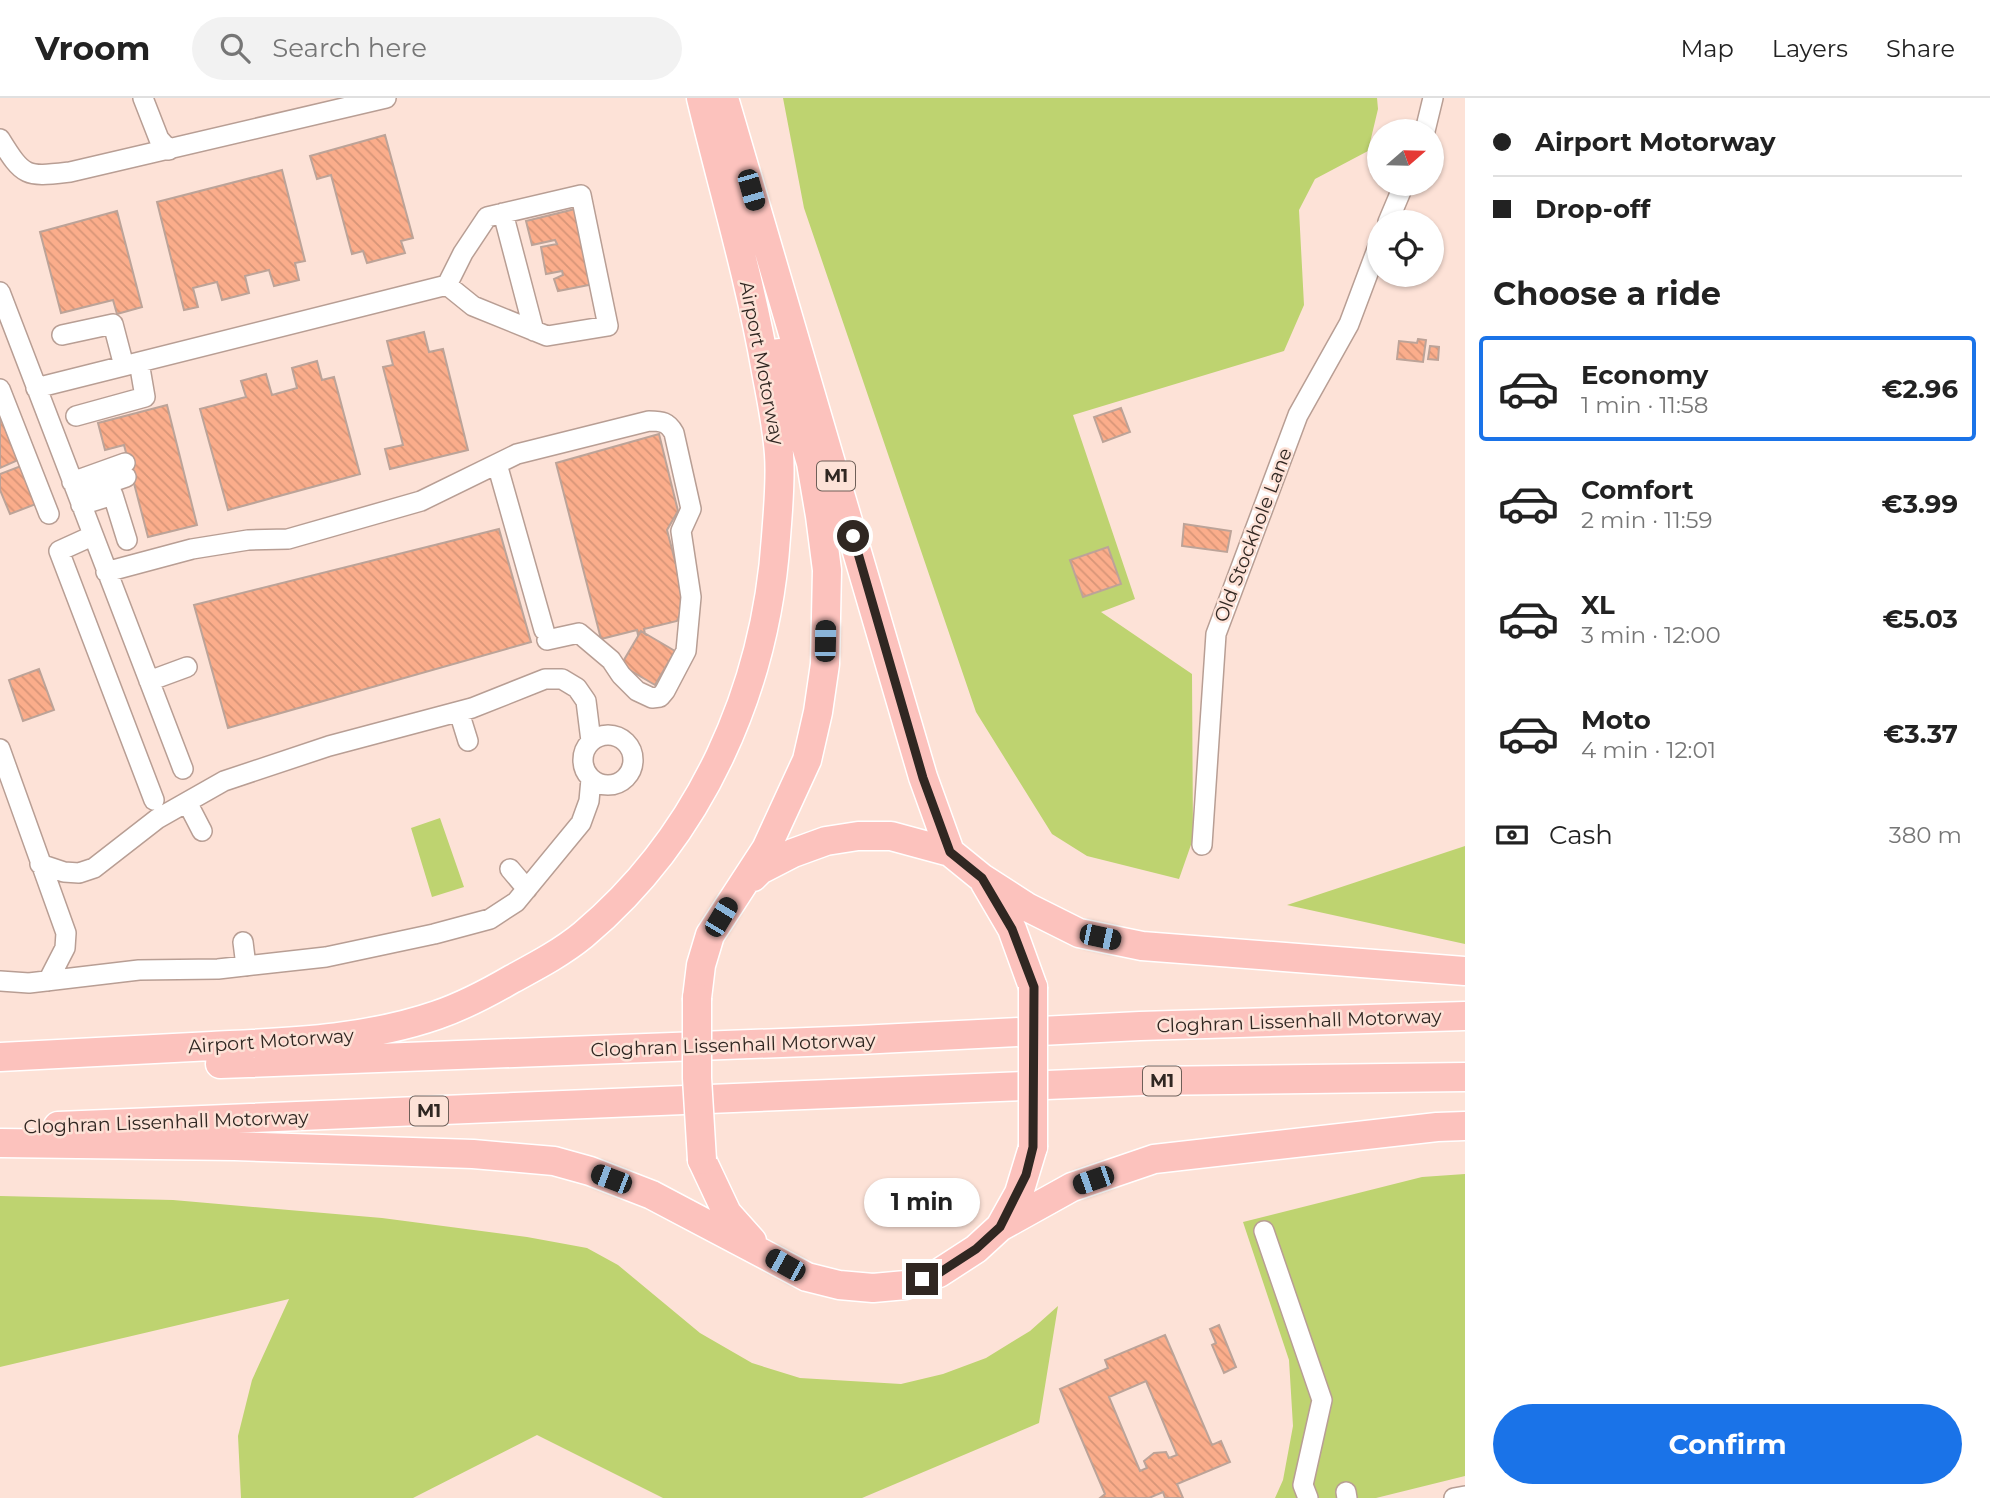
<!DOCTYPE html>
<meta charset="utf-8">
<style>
body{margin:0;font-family:Montserrat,sans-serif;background:#f2f2f2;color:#222;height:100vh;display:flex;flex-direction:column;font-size:26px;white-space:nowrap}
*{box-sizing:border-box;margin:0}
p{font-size:23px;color:#767676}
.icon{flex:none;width:38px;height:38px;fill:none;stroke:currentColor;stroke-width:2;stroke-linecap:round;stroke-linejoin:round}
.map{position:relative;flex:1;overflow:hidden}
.sheet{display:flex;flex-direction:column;background:#fff;width:525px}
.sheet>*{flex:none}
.banner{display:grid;align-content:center;height:154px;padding:0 28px;background:#fff}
.needle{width:46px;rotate:70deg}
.controls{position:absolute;left:1367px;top:21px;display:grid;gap:14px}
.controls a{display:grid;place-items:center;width:77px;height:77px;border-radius:50%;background:#fff;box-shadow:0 2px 5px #0004;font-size:35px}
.end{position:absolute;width:32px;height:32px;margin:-16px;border:9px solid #302722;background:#fff;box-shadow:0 0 0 4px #fff}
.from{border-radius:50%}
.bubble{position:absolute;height:49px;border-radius:24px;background:#fff;box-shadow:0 2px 5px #0004;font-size:23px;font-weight:700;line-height:49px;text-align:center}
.car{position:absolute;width:21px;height:42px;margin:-21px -10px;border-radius:9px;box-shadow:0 0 5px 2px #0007;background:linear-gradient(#222 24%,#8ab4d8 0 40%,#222 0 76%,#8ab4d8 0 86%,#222 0)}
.banner b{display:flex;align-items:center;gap:24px;height:66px;font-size:26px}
.banner b+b{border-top:2px solid #e0e0e0}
.banner i{width:18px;height:18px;background:#222}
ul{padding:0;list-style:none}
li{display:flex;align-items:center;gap:21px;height:105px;margin:0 14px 10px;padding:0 14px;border:4px solid transparent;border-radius:7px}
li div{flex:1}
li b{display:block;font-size:26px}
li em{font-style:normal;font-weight:700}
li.current{border-color:#1a73e8}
li>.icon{width:63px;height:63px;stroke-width:1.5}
h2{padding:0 28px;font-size:32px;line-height:84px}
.pay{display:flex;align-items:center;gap:18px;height:77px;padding:0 28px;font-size:26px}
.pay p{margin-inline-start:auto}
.action{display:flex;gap:14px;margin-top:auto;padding:14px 28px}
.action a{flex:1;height:80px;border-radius:42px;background:#1a73e8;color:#fff;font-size:28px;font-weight:700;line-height:80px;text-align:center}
header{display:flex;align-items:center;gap:42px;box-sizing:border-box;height:98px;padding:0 35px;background:#fff;border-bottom:2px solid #e0e0e0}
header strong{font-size:33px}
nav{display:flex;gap:38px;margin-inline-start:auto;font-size:24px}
.search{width:490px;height:63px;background:#f2f2f2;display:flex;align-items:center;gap:18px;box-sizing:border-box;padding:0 24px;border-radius:38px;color:#767676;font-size:26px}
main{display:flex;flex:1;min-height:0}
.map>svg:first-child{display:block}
.grass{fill:#bed370}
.building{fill:url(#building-back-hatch);stroke:#bca398;stroke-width:2;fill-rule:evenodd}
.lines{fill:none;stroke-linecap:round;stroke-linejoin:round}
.minor-casing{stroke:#b89e94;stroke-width:22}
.highway-casing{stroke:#fff;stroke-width:31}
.minor{stroke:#fff;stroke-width:19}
.highway{stroke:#fcc2bd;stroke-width:28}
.highway-bridge-casing{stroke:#fff;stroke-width:31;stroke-linecap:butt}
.highway-bridge{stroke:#fcc2bd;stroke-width:28}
.route{stroke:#302722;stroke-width:9}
.labels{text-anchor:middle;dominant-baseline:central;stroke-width:5;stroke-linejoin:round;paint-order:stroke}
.shield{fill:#fde2d7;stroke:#6e5f58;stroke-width:2}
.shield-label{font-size:18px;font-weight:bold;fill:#302722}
.street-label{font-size:19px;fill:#302722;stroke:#fde2d7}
</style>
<header>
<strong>Vroom</strong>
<div class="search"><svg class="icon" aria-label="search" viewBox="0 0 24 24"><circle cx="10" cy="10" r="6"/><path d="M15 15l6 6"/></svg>Search here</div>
<nav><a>Map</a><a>Layers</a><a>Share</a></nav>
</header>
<main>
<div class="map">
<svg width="1465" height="1400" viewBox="0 0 1465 1400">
<defs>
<pattern id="building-back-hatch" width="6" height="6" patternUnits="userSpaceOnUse" patternTransform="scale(1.75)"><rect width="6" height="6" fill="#fbad8b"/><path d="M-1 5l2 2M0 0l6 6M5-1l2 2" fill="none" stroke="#d79578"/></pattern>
</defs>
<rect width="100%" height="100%" fill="#fde2d7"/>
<path class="grass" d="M 783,0 L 1377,0 L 1378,11 L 1368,53 L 1315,81 L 1299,112 L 1304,207 L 1284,253 L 1073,317 L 1135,501 L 1101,514 L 1192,576 L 1193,741 L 1179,781 L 1087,758 L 1052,736 L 976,614 L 804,110 Z
M 440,720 L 464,789 L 432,799 L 411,730 Z
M 1465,748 L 1465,846 L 1287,807 Z
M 1465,1076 L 1465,1378 L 1376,1400 L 1275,1400 L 1283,1382 L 1293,1328 L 1289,1262 L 1243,1124 L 1422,1079 Z
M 0,1098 L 173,1102 L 382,1120 L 527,1139 L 587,1150 L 618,1167 L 700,1235 L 752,1265 L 800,1280 L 901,1286 L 943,1276 L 986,1260 L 1030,1233 L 1058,1208 L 1039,1325 L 862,1400 L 663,1400 L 537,1337 L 413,1400 L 241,1400 L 238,1338 L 252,1282 L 289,1201 L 0,1269 Z"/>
<path class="building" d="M 385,37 L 413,140 L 401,143 L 405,155 L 367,165 L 363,153 L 352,156 L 331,77 L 317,81 L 310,58 Z
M 282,72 L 305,163 L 295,165 L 299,182 L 274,188 L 269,172 L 245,178 L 249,195 L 222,202 L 217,184 L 193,190 L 198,209 L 184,212 L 157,104 Z
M 575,111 L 594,186 L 558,193 L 554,181 L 563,177 L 562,173 L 546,176 L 541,149 L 557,146 L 555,142 L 532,147 L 526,123 Z
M 117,113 L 142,209 L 117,216 L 113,202 L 61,215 L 40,134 Z
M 424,234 L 429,254 L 443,251 L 468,352 L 390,371 L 385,351 L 403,347 L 383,269 L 393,267 L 387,243 Z
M 1418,241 L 1426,242 L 1423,264 L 1397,261 L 1399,243 L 1417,245 Z
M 1430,248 L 1439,249 L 1438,262 L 1428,261 Z
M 317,263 L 322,282 L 334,279 L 360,376 L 228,412 L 200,311 L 246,299 L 241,283 L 266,276 L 272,297 L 297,290 L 292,270 Z
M 167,307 L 197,427 L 148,439 L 124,347 L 105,352 L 98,325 Z
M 1121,310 L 1130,334 L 1103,344 L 1094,319 Z
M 0,318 L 18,362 L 0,370 Z
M 659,336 L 678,413 L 667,432 L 686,505 L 677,523 L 644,531 L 645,536 L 641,533 L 638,537 L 637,532 L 601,541 L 556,365 Z
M 21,368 L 36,406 L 10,416 L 0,392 L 0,376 Z
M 1184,426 L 1231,433 L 1227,454 L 1182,448 Z
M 499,431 L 531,544 L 228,630 L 194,507 Z
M 1108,449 L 1121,486 L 1083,499 L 1070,462 Z
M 641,533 L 675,553 L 655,587 L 621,567 Z
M 39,571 L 54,612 L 23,623 L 9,582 Z
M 1219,1227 L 1236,1269 L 1224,1275 L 1212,1247 L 1216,1245 L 1210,1231 Z
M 1165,1237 L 1212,1347 L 1221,1343 L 1230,1364 L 1177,1386 L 1183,1400 L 1165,1400 L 1163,1394 L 1149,1400 L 1100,1400 L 1105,1396 L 1060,1291 L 1108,1270 L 1105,1262 ZM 1146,1283 L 1177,1357 L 1169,1360 L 1166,1354 L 1154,1355 L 1144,1363 L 1147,1370 L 1140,1373 L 1109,1299 Z"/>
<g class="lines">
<g class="minor-casing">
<path id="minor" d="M 143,0 L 159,41 L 169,52
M 1425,33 L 1433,0
M 0,41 C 24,80 26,79 70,74 L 386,0
M 503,115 L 534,233
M 1388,124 L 1404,86
M 0,194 L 183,671
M 62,237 L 113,226 L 124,268
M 36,290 L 447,187 L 463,155 L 487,119 L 581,97 L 608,228 L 547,238 L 473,208 L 447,187
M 0,291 L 49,416
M 76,318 L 145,299 L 139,264
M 497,366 L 544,532
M 72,384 L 125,365
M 91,391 L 126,379
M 81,407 L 113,397 L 127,442
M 92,438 L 59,453 L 154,702
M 106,474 L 192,451 L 248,442 L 288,441 L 421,403 L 517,356 L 649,323 C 662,323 668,324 674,335 L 691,411 L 681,433 L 691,499 L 686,553 L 665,593 L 660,599 L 652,600 L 637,593 L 621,577 L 611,562 L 579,535 L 547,542
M 149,583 L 187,569
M 459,614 L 468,643
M583 662a25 25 0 1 1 50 0a25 25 0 1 1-50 0Z
M 0,651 L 66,835 L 65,850 L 48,883
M 187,704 L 202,733
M 1202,747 L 1216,536 L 1298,317 L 1349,226 L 1379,146
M 40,766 L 64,774 L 79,775 L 94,770 L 157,721 L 224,683 L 329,648 L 472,610 L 545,581 L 562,581 L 577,590 L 586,603 L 591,643
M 510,771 L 527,791
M 243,844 L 246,868
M 0,883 L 29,885 L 139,872 L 218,871 L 326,859 L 434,836 L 490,821 L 516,804 L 581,725 L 589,703 L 591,681
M 1264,1133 L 1322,1302 L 1303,1387 L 1308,1400
M 1346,1394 L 1347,1400
M 1454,1400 L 1465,1398"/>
</g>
<g class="highway-casing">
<path id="highway" d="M 724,0 L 923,679 L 950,754
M 753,779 L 760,772 L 793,755 L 826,743 L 858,738 L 891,738 L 950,754 L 982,780 L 1027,809 L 1079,835 L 1142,848 L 1465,873
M 985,785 L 1012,831 L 1033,889
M 697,900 L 701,867 L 710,837 L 766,751 L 807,662 L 818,614 L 825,566 L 827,472 L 820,418 L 811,365 L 779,255
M 0,959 C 71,955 141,952 212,948 C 288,944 365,942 437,917 C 463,908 488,895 512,881 C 536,868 561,855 583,837 C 701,738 766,591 776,439 C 778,411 781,383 779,356 C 777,328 771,300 766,273 C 750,181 723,91 701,0
M 220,966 L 859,942 L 1140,928 L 1465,918
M 58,1028 L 1144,983 L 1465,979
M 0,1045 L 234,1048 L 473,1056 L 554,1063 L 590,1073 L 652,1097 L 807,1179 L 839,1187 L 873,1190 L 906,1187 L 939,1175 L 976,1151 L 1000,1129 L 1072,1089 L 1154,1061 L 1437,1029 L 1465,1028
M 702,1062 L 727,1115 L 752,1143
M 1000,1129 L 1019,1095 L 1033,1049"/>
</g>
<use href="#minor" class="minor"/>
<use href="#highway" class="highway"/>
<g class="highway-bridge-casing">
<path id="highway-bridge" d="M 697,900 L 697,980 L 702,1062
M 1033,1049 L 1033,889"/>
</g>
<use href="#highway-bridge" class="highway-bridge"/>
</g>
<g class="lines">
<path class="route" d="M 853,438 L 923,680 L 950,754 L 982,780 L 1012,831 L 1034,889 L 1033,1049 L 1026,1077 L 1000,1129 L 976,1151 L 939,1175 L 922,1181"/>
</g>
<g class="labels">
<g class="shield">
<rect x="817" y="363.5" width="38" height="29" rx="5"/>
<rect x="1143" y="968.5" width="38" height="29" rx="5"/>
<rect x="410" y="998.5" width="38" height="29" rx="5"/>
</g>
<g class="shield-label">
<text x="836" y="378">M1</text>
<text x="1162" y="983">M1</text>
<text x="429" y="1013">M1</text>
</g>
<g class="street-label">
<text transform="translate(762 265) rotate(79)">Airport Motorway</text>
<text transform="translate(1253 437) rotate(-69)">Old Stockhole Lane</text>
<text transform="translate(1299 923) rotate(-2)">Cloghran Lissenhall Motorway</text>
<text transform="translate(271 943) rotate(-4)">Airport Motorway</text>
<text transform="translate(733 947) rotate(-2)">Cloghran Lissenhall Motorway</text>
<text transform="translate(166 1024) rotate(-2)">Cloghran Lissenhall Motorway</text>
</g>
</g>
</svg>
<div class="controls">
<a><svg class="needle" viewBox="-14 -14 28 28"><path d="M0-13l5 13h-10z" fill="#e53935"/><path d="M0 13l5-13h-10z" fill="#767676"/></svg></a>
<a><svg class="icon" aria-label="locate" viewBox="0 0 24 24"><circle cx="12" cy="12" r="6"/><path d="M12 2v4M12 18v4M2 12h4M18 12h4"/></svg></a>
</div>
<i class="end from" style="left:853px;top:438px"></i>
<i class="end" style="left:922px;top:1181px"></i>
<div class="bubble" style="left:864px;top:1080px;width:116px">1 min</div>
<i class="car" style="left:751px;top:92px;rotate:164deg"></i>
<i class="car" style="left:825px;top:543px;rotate:1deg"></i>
<i class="car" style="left:721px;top:819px;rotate:31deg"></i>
<i class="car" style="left:1100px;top:839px;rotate:102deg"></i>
<i class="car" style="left:611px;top:1081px;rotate:291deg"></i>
<i class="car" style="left:1093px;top:1082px;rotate:251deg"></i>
<i class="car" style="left:785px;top:1167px;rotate:299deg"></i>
</div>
<section class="sheet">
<div class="banner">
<b><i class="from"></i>Airport Motorway</b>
<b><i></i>Drop-off</b>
</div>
<h2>Choose a ride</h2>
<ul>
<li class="current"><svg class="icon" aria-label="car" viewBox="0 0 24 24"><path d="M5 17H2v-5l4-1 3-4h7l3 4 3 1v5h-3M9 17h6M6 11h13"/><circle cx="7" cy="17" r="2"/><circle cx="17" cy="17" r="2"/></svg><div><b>Economy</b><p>1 min · 11:58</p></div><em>€2.96</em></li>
<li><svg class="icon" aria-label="car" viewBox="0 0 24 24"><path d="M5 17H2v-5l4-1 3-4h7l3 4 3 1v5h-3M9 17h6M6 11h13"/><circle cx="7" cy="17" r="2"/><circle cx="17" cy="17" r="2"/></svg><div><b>Comfort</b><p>2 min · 11:59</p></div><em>€3.99</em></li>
<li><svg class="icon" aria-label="car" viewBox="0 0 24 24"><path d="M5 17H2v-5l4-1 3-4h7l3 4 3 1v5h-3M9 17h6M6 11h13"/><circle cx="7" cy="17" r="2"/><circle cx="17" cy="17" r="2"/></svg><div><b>XL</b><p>3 min · 12:00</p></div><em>€5.03</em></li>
<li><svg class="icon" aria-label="car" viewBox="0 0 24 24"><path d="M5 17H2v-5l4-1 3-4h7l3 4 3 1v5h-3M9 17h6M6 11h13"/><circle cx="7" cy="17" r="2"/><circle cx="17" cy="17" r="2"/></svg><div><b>Moto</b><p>4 min · 12:01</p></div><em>€3.37</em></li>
</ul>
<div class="pay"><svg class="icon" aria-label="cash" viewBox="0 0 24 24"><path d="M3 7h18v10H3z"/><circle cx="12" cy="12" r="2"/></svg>Cash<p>380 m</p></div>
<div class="action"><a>Confirm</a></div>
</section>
</main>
